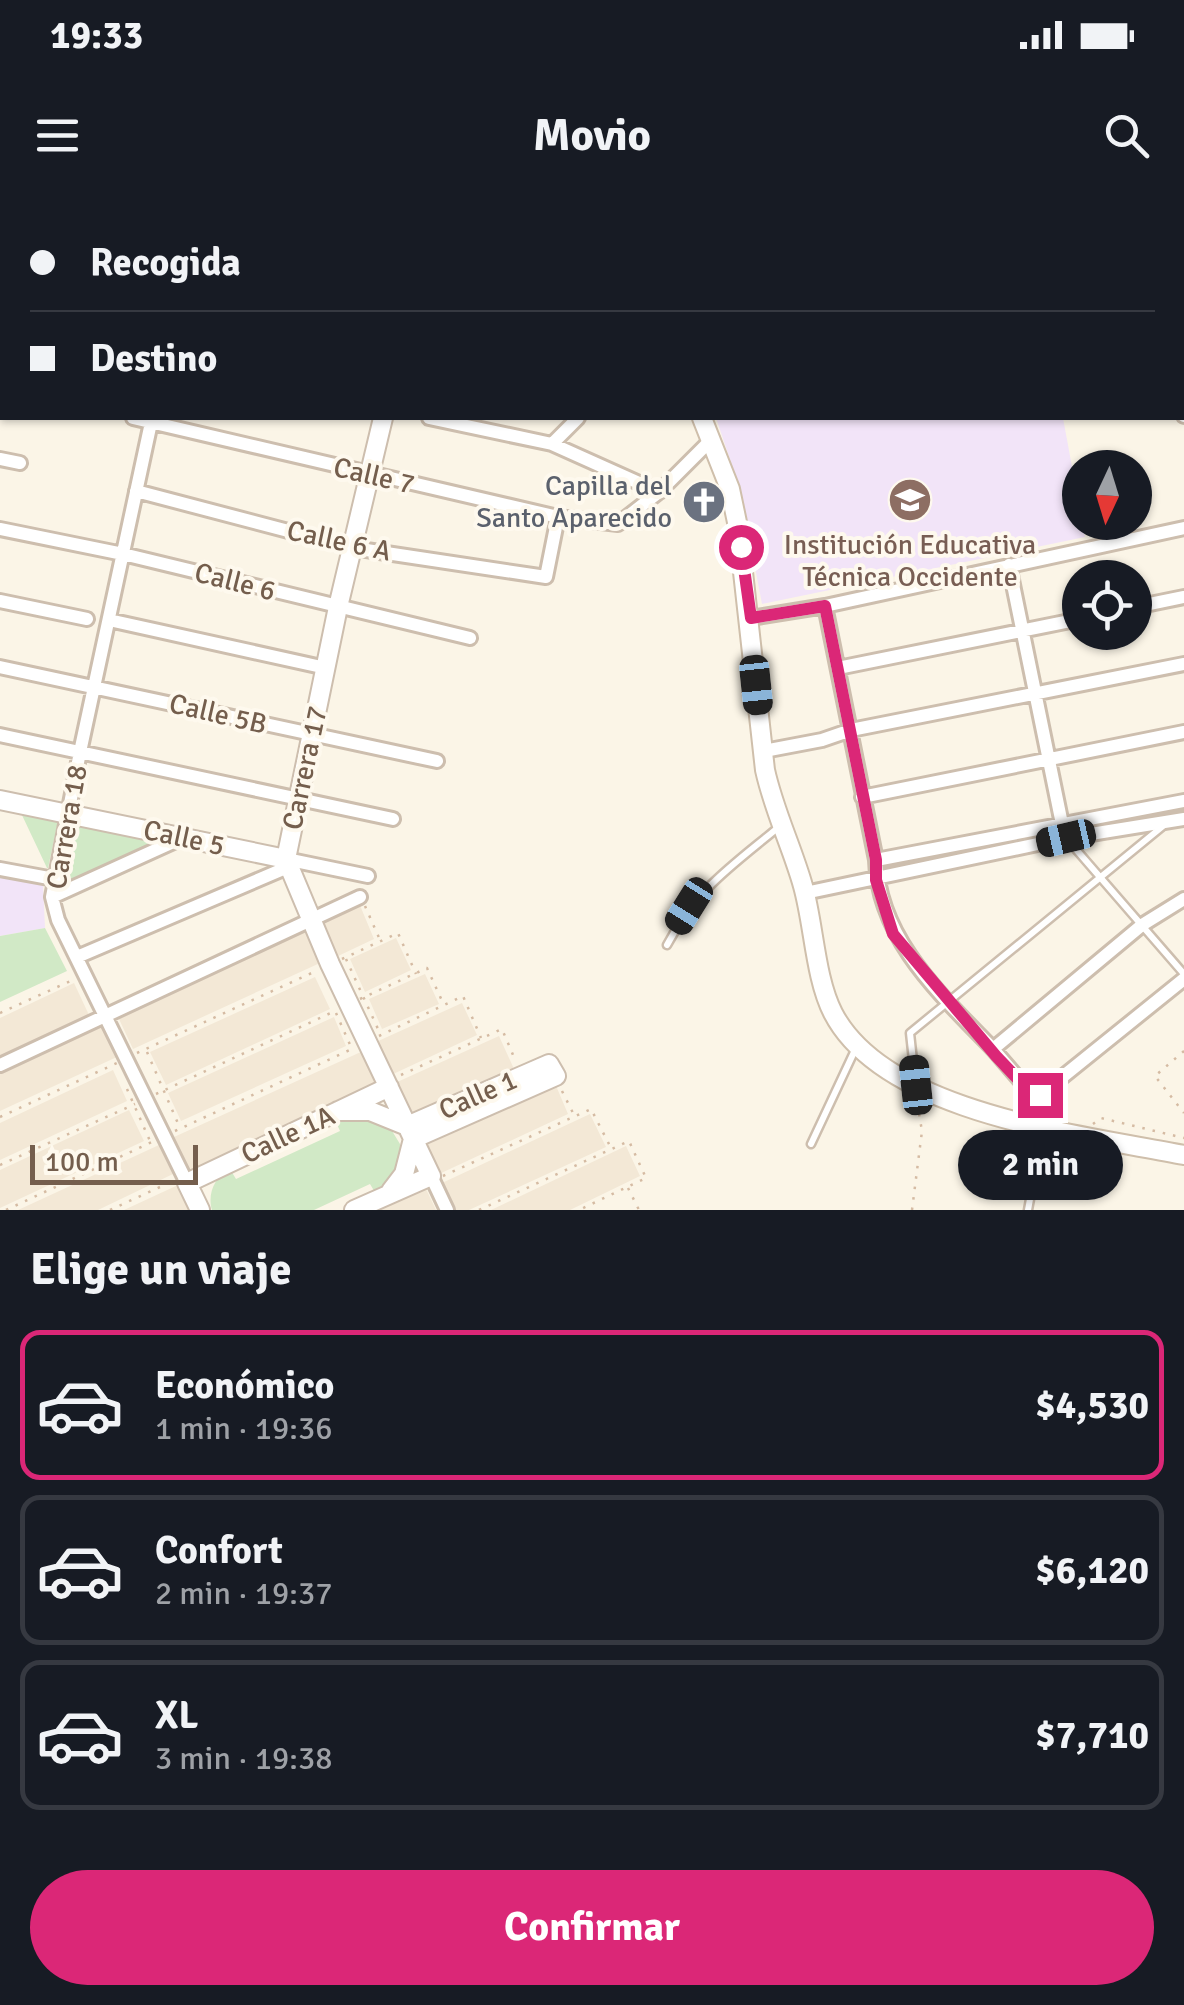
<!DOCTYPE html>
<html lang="es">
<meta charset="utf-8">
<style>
body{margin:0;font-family:Signika,sans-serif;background:#242831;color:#f1f3f6;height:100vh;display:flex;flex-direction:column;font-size:38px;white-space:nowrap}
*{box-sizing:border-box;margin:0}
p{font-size:32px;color:#9ea1a6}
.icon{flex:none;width:55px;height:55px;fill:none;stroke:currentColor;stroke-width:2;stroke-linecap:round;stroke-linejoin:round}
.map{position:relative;height:1010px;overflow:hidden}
.drawer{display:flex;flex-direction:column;background:#171b24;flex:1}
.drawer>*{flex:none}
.guide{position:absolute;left:0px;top:0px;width:1185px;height:220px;box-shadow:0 2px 8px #0004;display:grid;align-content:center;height:220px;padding:0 30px;background:#171b24}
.needle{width:65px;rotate:184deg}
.buttons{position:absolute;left:1062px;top:250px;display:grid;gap:20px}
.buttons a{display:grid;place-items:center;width:90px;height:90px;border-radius:50%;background:#171b24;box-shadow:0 2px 8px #0004;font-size:50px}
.scale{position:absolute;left:30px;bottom:25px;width:168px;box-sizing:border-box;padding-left:10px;border:5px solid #745e4d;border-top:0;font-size:28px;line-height:35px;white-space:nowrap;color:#745e4d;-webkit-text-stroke:8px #fef9ee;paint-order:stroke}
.end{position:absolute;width:45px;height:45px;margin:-22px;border:12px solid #db2777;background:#fff;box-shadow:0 0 0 5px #fff}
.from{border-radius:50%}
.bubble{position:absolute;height:70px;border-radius:35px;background:#171b24;box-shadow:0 2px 8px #0004;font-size:32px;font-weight:700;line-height:70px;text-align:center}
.car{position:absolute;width:30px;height:60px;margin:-30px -15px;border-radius:12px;box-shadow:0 0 8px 2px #0007;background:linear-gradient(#222 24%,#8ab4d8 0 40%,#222 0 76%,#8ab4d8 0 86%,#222 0)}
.guide b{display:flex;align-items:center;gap:35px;height:95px;font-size:38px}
.guide b+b{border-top:2px solid #363941}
.guide i{width:25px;height:25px;background:#f1f3f6}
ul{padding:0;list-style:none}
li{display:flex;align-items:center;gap:30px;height:150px;margin:0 20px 15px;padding:0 10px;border:5px solid #363941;border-radius:20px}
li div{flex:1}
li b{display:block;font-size:38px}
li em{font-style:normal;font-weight:700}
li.current{border-color:#db2777}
li>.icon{width:90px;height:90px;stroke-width:1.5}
h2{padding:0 30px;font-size:45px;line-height:120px}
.button{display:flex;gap:20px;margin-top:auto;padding:20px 30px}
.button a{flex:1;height:115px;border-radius:60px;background:#db2777;color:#fff;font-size:40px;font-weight:700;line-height:115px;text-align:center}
.status{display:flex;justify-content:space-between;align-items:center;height:70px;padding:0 50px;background:#171b24;direction:ltr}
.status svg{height:28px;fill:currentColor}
header{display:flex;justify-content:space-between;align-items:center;height:130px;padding:0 30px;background:#171b24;font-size:45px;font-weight:700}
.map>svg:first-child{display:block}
.residential{fill:#f3e8d6}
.education{fill:#f2e4f8}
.green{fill:#d1e9c6}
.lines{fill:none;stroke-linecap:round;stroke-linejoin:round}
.service-casing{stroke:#cdbeae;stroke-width:11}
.minor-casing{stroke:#cdbeae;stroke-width:18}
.tertiary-casing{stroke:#cdbeae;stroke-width:22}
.secondary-casing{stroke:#cfbfab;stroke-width:22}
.path{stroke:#d5bba3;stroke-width:2.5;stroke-dasharray:2.5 8;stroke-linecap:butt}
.service{stroke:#fff;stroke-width:6}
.minor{stroke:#fff;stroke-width:12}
.tertiary{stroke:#fff;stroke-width:18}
.secondary{stroke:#fff;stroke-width:18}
.route{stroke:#db2777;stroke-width:12}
.labels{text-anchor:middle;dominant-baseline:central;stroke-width:8;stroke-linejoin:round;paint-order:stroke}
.street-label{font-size:28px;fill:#745e4d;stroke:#fef9ee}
.worship-label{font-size:28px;fill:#5b616d;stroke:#fef9ee;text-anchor:end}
.education-label{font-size:28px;fill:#785e54;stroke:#fef9ee}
</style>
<div class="status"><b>19:33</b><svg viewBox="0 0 49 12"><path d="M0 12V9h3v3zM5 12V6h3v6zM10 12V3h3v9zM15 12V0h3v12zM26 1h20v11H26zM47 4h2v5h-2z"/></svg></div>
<header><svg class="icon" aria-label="menu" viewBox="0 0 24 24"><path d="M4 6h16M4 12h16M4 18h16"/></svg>Movio<svg class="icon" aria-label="search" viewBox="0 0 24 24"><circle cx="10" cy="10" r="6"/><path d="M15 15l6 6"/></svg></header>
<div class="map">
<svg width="1184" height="1010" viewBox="0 0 1184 1010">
<rect width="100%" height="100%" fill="#fbf5e7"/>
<path class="residential" d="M 359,703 L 374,739 L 336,757 L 319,722 Z
M 305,730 L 320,763 L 133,849 L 119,819 Z
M 396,738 L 411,770 L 365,792 L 350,759 Z
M 425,774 L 439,804 L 382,829 L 369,799 Z
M 315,777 L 330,809 L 166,885 L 150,852 Z
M 74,783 L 89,815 L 0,856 L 0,818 Z
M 462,803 L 477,835 L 391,875 L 376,842 Z
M 334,817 L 346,846 L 181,921 L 168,893 Z
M 103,824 L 119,856 L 0,911 L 0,872 Z
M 499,836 L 514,869 L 410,916 L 395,883 Z
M 363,851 L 378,883 L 190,972 L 174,937 Z
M 113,870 L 127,901 L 0,960 L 0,923 Z
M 554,881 L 568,914 L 437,975 L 421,941 Z
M 129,910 L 144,941 L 0,1008 L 0,970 Z
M 590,914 L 606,947 L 469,1010 L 455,1010 L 442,983 Z
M 159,945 L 173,974 L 98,1010 L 18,1010 Z
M 626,946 L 640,976 L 570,1010 L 491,1010 Z
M 178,985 L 190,1010 L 124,1010 Z
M 426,989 L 436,1010 L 377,1010 Z"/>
<path class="education" d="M 716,218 L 1063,218 L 1085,337 L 762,404 L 740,289 Z
M 0,676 L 43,684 L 45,728 L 0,736 Z"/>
<path class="green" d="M 21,613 L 58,621 L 48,668 L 47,668 Z
M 75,625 L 157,641 L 63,686 Z
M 45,728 L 67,771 L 0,802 L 0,736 Z
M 357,914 L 389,926 L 400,944 L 402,955 L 394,979 L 376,994 L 370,984 L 314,1010 L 212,1010 C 207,994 215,976 230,969 L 236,979 L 340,931 L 335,920 Z"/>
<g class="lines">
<g class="service-casing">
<path id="service" d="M 1067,639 L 1184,774
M 667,745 C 697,688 732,666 780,626
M 915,879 L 910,833 L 1163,626
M 811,944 L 855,850
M 1028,1010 L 1043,928"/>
</g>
<g class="minor-casing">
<path id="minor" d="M 32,0 L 44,2
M 328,0 L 339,2
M 7,2 L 10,0
M 198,2 L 199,0
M 795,2 L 795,0
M 875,2 L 876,0
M 1057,2 L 1058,0
M 1109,2 L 1138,0
M 0,62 L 2,50
M 1182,118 L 1184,118
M 0,122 L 2,123
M 0,192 L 2,193
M 1182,209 L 1184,216
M 133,218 L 558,317 L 618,324 L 659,292 L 712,239
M 152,218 L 80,552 L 52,697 L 58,720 L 187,983
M 429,218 L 552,244 L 659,292
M 552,244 L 578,218
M 0,259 L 20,263
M 136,291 L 353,348 L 546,377 L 558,317
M 0,329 L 123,354 L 470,438
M 1009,365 L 1062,624
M 0,401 L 87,419
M 825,406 L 876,660
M 1135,407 L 1184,397
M 751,418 L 825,406 L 1184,328
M 109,420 L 326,468
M 0,467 L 437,561
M 838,468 L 1080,419
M 0,535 L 393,619
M 764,551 L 822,540 L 851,530 L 1184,464
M 862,597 L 1184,532
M 286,659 L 368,676
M 0,669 L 54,679
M 805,693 L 1066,638 L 1184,619
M 52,697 L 182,638
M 1184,699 L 1142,725 L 993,849 L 1030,892 L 1040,895 L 1184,779
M 77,757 L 288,667
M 993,849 C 942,796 878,739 876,660 L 1184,601
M 0,865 L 360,697
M 431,976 L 447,1010"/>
</g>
<g class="tertiary-casing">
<path id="tertiary" d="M 433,2 L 433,0
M 0,600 L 286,659
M 338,911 L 370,911 L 407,926 L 549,864 L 556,876 L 413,939 L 404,974 L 391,991
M 200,1010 L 187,983 L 389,887
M 354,1010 L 431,976 L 330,764 L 286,659 L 338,407 L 383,218"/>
</g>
<g class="secondary-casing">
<path id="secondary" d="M 583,0 L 584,2
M 702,218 L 730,289 L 738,327 L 765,570 C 774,611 792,647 803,686 C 814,725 815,778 833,813 C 885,914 1083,935 1184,955"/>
</g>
<path class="path" d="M 365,706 L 380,740
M 342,759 L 398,733 L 416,774
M 346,759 L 378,829
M 360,799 L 427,768 L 443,803
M 0,813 L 75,779
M 336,813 L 351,847
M 379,836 L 463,796 L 481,838
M 1184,851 L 1155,876 L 1184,913
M 147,852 L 180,928
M 137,853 L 316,771
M 401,875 L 502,829 L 516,862
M 127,889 L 150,941
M 562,891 L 574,915
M 156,894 L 335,811
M 0,917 L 117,863
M 1093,924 L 1101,918 L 1184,938
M 175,931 L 354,848
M 0,965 L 135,904
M 443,976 L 591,909 L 611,948
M 628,988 L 639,1010
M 6,1010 L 154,941
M 110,1010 L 173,981
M 479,1010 L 629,941 L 646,978 L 579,1010
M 912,1010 L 922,931 L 918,908 L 922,907"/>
<use href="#service" class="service"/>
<use href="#minor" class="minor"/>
<use href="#tertiary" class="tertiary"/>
<use href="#secondary" class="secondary"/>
</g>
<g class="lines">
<path class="route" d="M 741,347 L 751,418 L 825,406 L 876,660 L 876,680 L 893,734 L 996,856 L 1030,892 L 1040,895"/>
</g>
<defs>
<g id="school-disc" transform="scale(2.25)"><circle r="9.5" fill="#8d6e63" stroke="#fef9ee"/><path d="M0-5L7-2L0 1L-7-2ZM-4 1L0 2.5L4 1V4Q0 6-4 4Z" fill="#fff"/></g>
<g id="church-disc" transform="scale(2.25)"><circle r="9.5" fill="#6b7280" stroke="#fef9ee"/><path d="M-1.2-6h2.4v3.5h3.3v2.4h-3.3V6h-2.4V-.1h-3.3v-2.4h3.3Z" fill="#fff"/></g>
</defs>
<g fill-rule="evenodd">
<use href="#school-disc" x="910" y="300"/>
<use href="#church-disc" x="704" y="302"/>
</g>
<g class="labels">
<g class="street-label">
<text transform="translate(374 276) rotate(13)">Calle 7</text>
<text transform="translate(339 341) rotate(12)">Calle 6 A</text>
<text transform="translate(235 382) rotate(14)">Calle 6</text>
<text transform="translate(218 514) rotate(13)">Calle 5B</text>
<text transform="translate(305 568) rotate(-78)">Carrera 17</text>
<text transform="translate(67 627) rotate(-80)">Carrera 18</text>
<text transform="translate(184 638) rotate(12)">Calle 5</text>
<text transform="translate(478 895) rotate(-24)">Calle 1</text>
<text transform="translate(288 935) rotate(-25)">Calle 1A</text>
</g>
<g class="worship-label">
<text x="672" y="286">Capilla del<tspan x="672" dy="32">Santo Aparecido</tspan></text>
</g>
<g class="education-label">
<text x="910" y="345">Institución Educativa<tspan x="910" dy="32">Técnica Occidente</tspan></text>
</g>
</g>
</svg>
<div class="buttons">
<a><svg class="needle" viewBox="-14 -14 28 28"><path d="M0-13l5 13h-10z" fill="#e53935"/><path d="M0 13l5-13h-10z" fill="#9ea1a6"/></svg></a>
<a><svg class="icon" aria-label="locate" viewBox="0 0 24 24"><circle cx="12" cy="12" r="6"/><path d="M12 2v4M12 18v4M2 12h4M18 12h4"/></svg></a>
</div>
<div class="scale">100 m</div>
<i class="end from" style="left:741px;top:347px"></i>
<i class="end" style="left:1040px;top:895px"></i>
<div class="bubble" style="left:958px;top:930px;width:165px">2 min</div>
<i class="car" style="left:756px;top:485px;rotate:174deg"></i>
<i class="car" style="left:1066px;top:638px;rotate:257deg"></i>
<i class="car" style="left:689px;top:706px;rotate:212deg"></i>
<i class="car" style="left:916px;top:885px;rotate:354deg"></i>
<div class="guide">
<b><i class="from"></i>Recogida</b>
<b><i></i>Destino</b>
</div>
</div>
<section class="drawer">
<h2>Elige un viaje</h2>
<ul>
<li class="current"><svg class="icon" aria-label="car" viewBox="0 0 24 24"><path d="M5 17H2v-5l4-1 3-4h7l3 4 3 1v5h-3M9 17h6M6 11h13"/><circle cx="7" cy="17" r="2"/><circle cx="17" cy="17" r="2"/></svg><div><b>Económico</b><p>1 min · 19:36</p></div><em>$4,530</em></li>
<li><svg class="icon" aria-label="car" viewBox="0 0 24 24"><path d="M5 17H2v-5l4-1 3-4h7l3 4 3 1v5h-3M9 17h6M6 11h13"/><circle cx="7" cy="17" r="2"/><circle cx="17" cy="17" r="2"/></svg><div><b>Confort</b><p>2 min · 19:37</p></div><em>$6,120</em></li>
<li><svg class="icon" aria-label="car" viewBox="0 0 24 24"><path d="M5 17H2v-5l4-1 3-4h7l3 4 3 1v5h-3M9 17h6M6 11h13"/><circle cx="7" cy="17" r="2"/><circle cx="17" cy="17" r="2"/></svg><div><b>XL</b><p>3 min · 19:38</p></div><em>$7,710</em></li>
</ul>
<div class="button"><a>Confirmar</a></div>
</section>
